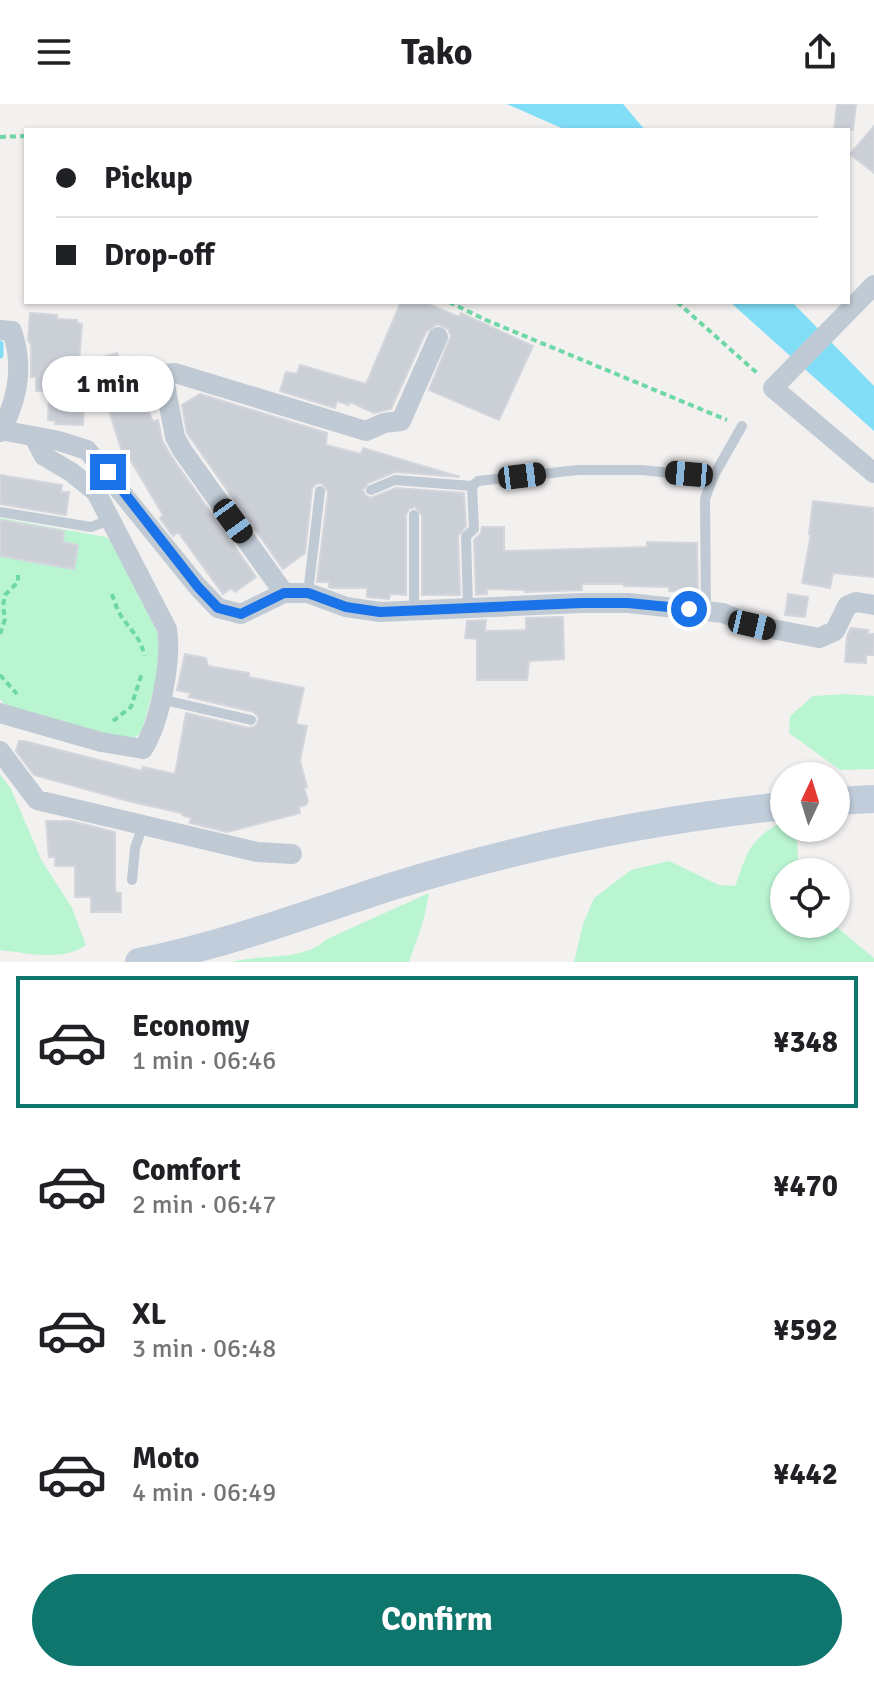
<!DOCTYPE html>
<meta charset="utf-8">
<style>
body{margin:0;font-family:Signika,sans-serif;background:#f2f2f2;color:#202124;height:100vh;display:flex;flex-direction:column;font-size:30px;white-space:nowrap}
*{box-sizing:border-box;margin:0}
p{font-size:26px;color:#757577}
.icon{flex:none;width:44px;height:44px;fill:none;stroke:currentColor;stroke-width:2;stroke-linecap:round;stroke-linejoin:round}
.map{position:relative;height:858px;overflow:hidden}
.sheet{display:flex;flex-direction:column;background:#fff;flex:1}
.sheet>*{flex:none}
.hud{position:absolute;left:24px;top:24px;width:826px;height:176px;border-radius:0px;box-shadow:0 2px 6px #0004;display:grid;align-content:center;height:176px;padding:0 32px;background:#fff}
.needle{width:52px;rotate:4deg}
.buttons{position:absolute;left:770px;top:658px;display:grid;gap:16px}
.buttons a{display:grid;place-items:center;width:80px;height:80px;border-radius:50%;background:#fff;box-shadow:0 2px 6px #0004;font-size:40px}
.end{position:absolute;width:36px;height:36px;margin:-18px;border:10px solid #1a73e8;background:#fff;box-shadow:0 0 0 4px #fff}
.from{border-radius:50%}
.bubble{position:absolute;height:56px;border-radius:28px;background:#fff;box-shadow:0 2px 6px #0004;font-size:26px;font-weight:700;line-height:56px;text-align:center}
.car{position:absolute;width:24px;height:48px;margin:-24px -12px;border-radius:10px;box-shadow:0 0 6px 2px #0007;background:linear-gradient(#222 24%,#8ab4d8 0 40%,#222 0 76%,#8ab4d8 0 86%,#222 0)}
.hud b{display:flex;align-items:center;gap:28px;height:76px;font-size:30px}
.hud b+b{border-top:2px solid #e0e0e0}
.hud i{width:20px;height:20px;background:#202124}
ul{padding:14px 0 0;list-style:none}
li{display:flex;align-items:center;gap:24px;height:132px;margin:0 16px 12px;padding:0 16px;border:4px solid transparent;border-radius:0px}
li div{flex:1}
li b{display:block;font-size:30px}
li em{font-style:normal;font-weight:700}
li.on{border-color:#0f766e}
li>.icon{width:72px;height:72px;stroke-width:1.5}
.cta{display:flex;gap:16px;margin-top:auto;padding:16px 32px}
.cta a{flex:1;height:92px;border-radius:48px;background:#0f766e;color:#fff;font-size:32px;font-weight:700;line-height:92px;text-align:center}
header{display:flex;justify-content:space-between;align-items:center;height:104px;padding:0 32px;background:#fff;font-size:36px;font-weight:700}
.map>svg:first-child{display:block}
.green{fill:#baf5d2}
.water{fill:#82ddf7}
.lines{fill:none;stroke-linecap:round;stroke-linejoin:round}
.stream{stroke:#82ddf7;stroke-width:7}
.building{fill:#cbcfd6;stroke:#d3d6dc;stroke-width:2}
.path{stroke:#6dd7a5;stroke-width:4;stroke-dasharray:6 4;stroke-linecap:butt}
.lane{stroke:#bfcad4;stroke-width:10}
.street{stroke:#bfcad4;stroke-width:20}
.secondary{stroke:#c1cddb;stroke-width:28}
.route{stroke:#1a73e8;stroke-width:10}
</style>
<header><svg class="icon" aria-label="menu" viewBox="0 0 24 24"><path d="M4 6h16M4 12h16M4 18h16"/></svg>Tako<svg class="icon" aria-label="share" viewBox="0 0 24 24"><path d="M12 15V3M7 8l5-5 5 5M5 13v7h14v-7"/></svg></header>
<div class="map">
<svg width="874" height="858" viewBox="0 0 874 858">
<rect width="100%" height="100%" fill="#f3f0f0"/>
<path class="green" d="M 0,414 L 106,433 L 111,437 L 159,532 L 158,570 L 141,629 L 129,637 L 8,605 L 0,595 Z
M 845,590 L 874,592 L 874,665 L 840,666 L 789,629 L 790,612 L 813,592 Z
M 0,670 L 11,685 L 42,757 L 72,804 L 86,841 C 62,858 29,849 0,846 Z
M 778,720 L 797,731 L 798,756 L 788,768 L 784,768 L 784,773 L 778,780 L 784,789 L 784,820 L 833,820 L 874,854 L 874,858 L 574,858 L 583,820 L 594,794 L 631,766 L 669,757 L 719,781 L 735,782 C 747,751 747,738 778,720 Z
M 429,789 L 424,815 L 409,858 L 232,858 C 265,849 302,858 327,835 Z"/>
<path class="water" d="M 507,0 L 623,0 L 645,26 L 566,26 Z
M 730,198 L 792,198 L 874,282 L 874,327 Z"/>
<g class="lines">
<path class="stream" d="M 0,240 L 0,251"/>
</g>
<path class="building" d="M 837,0 L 856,0 L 853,26 L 834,26 Z
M 874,22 L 874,69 L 850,50 Z
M 401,198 L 424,198 L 459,213 L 461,209 L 533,242 L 499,316 L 429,286 L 451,232 L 448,225 L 437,220 L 426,228 L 391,305 L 374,309 L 350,298 L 349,301 L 337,297 L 335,304 L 280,287 L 286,268 L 297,270 L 300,261 L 366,280 Z
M 30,209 L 57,211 L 57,215 L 77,216 L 77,219 L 82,220 L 79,260 L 87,257 L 83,321 L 55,320 L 55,317 L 48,316 L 49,287 L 36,287 L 36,273 L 31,273 L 31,241 L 28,236 Z
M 117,249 L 119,256 L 128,253 L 136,284 L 141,282 L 151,314 L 154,318 L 158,316 L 162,336 L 171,352 L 256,473 L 235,488 L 231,484 L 223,490 L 178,428 L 173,432 L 169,427 L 160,414 L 163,411 L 127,350 L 123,351 L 93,256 Z
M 200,290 L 327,329 L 326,341 L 361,350 L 363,344 L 460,373 L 395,368 L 368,379 L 363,386 L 366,392 L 371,394 L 396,384 L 464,389 L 466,422 L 458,432 L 460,491 L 422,491 L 422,411 L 415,403 L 409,405 L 406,411 L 406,491 L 390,490 L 389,495 L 377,494 L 367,493 L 367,484 L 332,484 L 329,483 L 329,478 L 317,478 L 328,388 L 322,379 L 316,380 L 312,385 L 305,449 L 283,465 L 187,329 L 182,301 Z
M 0,371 L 62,381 L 61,388 L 69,388 L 66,411 L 0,400 Z
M 813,397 L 874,404 L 874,473 L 833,469 L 830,484 L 802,479 L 811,430 L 809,430 Z
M 0,416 L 64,427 L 63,438 L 78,441 L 74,465 L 0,452 Z
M 482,423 L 504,423 L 504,447 L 647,443 L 647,438 L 697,439 L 698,493 L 682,492 L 682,488 L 669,487 L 669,483 L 624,482 L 624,480 L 582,480 L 582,486 L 525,488 L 525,486 L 487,485 L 487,490 L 476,491 L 474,436 L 481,429 Z
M 788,490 L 808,493 L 805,513 L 785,511 Z
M 563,513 L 564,555 L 529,557 L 527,576 L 477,576 L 477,535 L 465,534 L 467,517 L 486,516 L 485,527 L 526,526 L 526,514 Z
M 851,524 L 868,526 L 868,530 L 874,530 L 874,551 L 866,551 L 866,559 L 845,558 L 847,532 Z
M 185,550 L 206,554 L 208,562 L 249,569 L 249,573 L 304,584 L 296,620 L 307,622 L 300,657 L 307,683 L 304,684 L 308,697 L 306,701 L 299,703 L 300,709 L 227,728 L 190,719 L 191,714 L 182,711 L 182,709 L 128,697 L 34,671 L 16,647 L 19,637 L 24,637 L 142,667 L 143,663 L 175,670 L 186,609 L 249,624 L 256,622 L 259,614 L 254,608 L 189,593 L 190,589 L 177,586 Z
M 46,717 L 71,717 L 115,728 L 115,782 L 116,789 L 121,789 L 121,808 L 91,808 L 91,793 L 75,793 L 75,762 L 55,762 L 55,753 L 49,753 Z"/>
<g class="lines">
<path class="path" d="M 0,33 L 26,32
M 449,198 L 486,216 L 727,316
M 677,198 L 757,269
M 112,490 C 115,499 118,509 124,516 C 133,529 142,536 144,552
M 0,530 L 5,515 L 3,502 L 5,491 L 18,478 L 18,471
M 0,571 L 17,590
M 113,617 L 131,603 L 142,569"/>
<path class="lane" d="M 371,386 L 395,376 L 472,382
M 0,408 L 91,423 L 110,416
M 308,489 L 320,387
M 468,504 L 466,432 L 474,425 L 472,382 L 478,377 L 578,366 L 641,366 L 713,373
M 706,506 L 705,395 L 713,373 L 742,322
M 414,507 L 414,411
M 160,595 L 251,616
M 132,776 L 135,744 L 143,721"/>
<path class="street" d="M 874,181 L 773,284 L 874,369
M 0,226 L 12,227 C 24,262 18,296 0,328
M 1,326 L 59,337 L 87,346 L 198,483 L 218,504 L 241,510 L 284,489 L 308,489 L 346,503 L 380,508 L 581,499 L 628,499 L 723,509 L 752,521 L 819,534 L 835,527 L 847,502 L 856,498 L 874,501
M 284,489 L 182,346 L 175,333 L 163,270 L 175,269 L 366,327 L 384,319 L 401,317 L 438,233
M 0,609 L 101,638 L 143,645 C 160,618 172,557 167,525 L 96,388 L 71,368 L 44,352 L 34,333
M 0,647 L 37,696 L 257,748 L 292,750"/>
<path class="secondary" d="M 836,697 L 874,695
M 139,858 C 225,841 307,810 390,783 C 518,743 651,716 784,702"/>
</g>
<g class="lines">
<path class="route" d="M 108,368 L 198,483 L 218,504 L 241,510 L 284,489 L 308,489 L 346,503 L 380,508 L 581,499 L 628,499 L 689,505"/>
</g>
</svg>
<div class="buttons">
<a><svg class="needle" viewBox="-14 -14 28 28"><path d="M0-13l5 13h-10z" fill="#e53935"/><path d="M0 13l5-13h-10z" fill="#757577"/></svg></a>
<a><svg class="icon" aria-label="locate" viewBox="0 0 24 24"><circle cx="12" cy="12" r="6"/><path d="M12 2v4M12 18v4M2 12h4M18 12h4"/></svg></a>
</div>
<i class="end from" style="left:689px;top:505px"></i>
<i class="end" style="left:108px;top:368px"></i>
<div class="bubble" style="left:42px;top:252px;width:132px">1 min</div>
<i class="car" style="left:689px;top:370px;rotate:275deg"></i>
<i class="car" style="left:522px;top:372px;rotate:83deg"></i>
<i class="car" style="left:233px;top:417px;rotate:144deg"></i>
<i class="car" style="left:752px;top:521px;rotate:103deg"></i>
<div class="hud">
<b><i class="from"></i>Pickup</b>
<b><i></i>Drop-off</b>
</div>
</div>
<section class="sheet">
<ul>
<li class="on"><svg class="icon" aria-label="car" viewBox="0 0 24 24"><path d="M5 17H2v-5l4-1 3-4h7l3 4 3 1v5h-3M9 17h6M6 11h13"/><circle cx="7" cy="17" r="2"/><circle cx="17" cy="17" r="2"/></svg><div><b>Economy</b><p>1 min · 06:46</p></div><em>¥348</em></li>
<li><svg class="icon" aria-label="car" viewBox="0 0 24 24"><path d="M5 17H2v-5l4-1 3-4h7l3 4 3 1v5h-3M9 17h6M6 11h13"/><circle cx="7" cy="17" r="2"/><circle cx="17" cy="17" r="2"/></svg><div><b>Comfort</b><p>2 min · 06:47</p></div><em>¥470</em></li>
<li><svg class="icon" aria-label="car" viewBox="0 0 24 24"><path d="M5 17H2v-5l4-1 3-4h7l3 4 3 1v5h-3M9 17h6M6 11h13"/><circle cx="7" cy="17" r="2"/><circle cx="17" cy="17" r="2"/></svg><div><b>XL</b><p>3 min · 06:48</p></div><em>¥592</em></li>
<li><svg class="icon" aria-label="car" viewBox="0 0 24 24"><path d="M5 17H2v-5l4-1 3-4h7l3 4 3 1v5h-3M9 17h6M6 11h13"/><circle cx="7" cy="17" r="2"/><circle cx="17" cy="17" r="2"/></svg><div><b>Moto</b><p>4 min · 06:49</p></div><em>¥442</em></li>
</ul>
<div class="cta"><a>Confirm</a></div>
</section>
